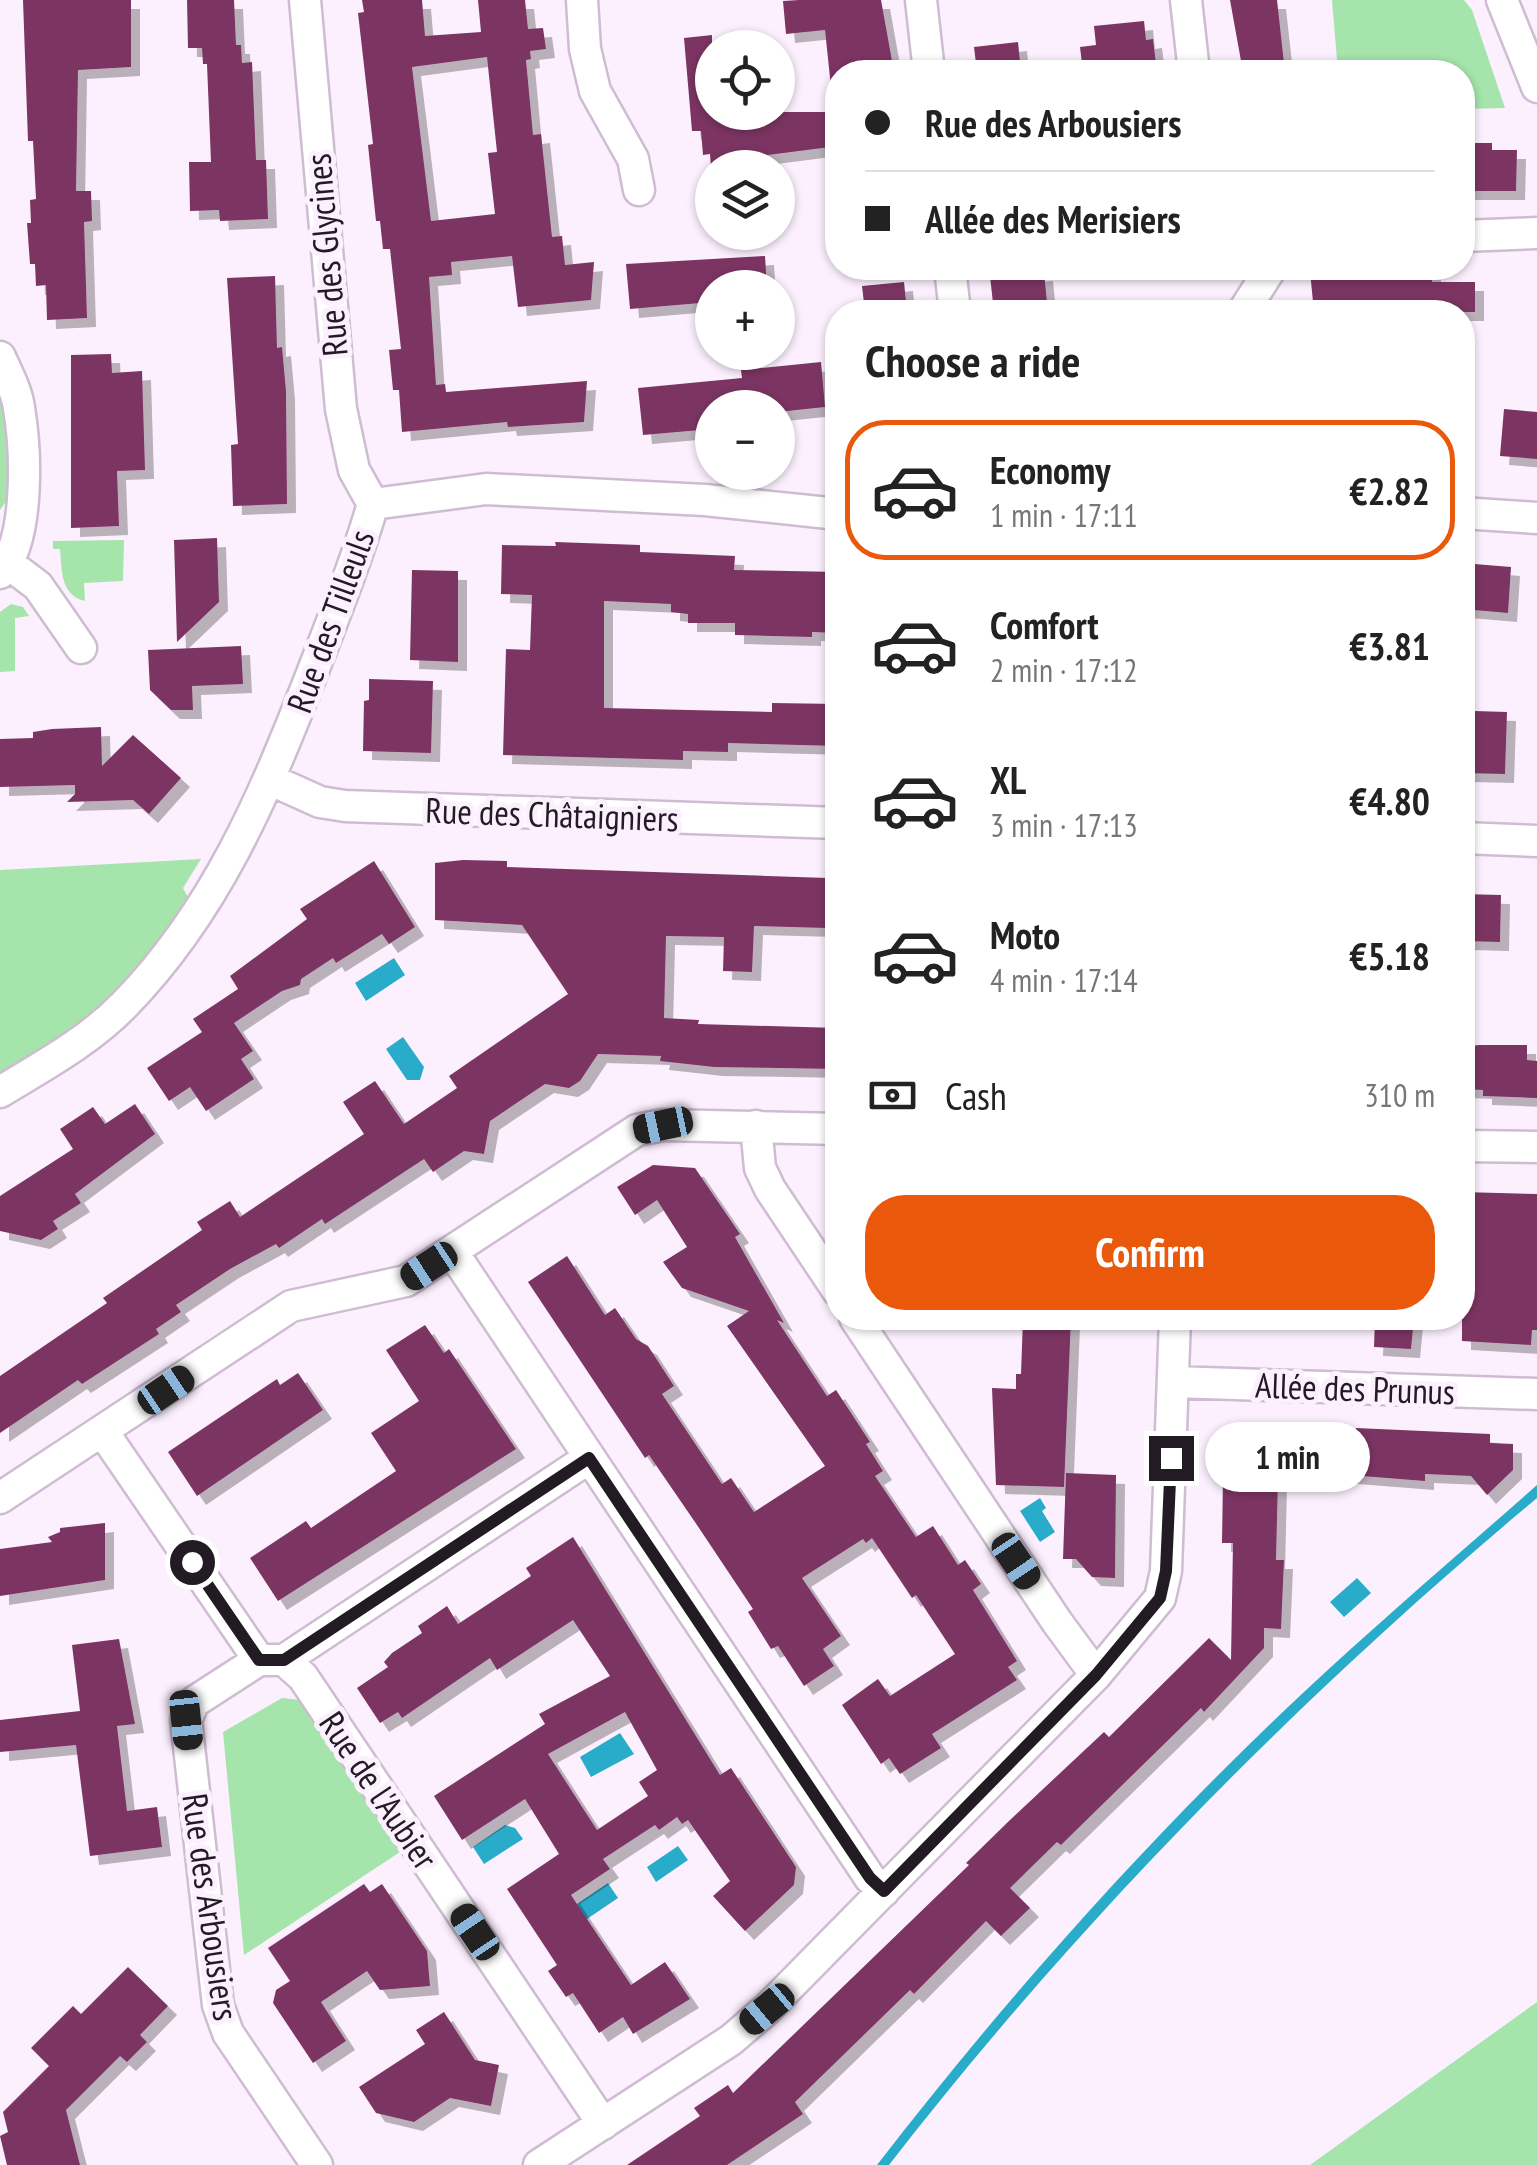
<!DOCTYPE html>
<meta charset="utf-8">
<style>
body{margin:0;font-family:"PT Sans Narrow",sans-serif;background:#f6f6f6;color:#222;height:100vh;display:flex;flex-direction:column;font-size:38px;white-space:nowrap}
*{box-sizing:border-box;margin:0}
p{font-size:32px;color:#767676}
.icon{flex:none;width:55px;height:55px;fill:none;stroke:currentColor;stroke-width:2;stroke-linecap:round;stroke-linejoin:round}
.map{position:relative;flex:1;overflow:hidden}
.panel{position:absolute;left:825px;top:300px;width:650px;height:1030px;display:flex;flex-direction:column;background:#fff;border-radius:40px;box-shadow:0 2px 8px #0004}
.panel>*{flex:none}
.hud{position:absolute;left:825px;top:60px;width:650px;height:220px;border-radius:40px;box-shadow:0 2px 8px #0004;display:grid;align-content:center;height:220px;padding:0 40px;background:#fff}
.buttons{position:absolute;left:695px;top:30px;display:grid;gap:20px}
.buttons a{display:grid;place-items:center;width:100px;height:100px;border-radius:50%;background:#fff;box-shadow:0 2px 8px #0004;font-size:50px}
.end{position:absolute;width:45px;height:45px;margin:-22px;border:12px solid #221b24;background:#fff;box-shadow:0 0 0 5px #fff}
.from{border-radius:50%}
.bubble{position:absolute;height:70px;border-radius:35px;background:#fff;box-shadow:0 2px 8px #0004;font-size:32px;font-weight:800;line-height:70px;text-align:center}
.car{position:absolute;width:30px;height:60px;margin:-30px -15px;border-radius:12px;box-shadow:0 0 8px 2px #0007;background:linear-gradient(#222 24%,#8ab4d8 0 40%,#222 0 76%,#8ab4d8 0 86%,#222 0)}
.hud b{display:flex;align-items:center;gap:35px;height:95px;font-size:38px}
.hud b+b{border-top:2px solid #e0e0e0}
.hud i{width:25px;height:25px;background:#222}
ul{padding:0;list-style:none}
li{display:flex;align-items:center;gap:30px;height:140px;margin:0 20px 15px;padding:0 20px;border:5px solid transparent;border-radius:40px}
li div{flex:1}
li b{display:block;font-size:38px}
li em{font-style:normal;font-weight:800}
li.selected{border-color:#ea580c}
li>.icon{width:90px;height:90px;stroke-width:1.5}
h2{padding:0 40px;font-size:45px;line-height:120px}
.pay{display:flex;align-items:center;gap:25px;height:110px;padding:0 40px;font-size:38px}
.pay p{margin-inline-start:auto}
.primary-button{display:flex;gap:20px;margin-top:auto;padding:20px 40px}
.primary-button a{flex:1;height:115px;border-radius:40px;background:#ea580c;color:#fff;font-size:40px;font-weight:800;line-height:115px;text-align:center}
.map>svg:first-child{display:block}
.green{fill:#a5e4ab}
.water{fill:#29acc9}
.building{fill:#7c3563;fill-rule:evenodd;filter:url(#shadow)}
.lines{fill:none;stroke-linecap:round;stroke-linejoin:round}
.street-casing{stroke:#cfbcd3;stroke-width:35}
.street{stroke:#fff;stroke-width:30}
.route{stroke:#221b24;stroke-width:12}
.labels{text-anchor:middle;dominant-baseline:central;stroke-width:10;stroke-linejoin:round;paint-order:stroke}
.street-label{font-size:35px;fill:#221b24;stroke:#fcf0fe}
</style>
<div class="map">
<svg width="1537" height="2165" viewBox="0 0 1537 2165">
<defs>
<filter id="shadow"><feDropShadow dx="9" dy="9" stdDeviation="0" flood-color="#0004"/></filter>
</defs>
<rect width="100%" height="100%" fill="#fcf0fe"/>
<path class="green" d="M 1332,0 L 1464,0 L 1472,10 L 1505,108 L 1463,109 L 1462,72 L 1338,72 Z
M 3,392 L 9,497 L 0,510 L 0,393 Z
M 124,540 L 123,581 L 84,583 L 85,601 C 60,595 62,570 60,549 L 53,549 L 53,541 Z
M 11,604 L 23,607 L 29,616 L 15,618 L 15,671 L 0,672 L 0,612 Z
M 201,859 L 183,888 L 190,901 C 137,983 83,1027 0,1076 L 0,870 Z
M 282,1698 L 300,1700 L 406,1848 L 244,1955 L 223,1732 Z
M 1537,2002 L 1537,2165 L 1310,2165 Z"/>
<path class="water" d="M 394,958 L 405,975 L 366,1001 L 355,983 Z
M 403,1037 L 424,1067 L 420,1080 L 407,1080 L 386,1049 Z
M 1537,1485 L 1537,1498 C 1300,1696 1079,1920 889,2165 L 877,2165 C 1006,1998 1150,1836 1304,1692 C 1380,1621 1459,1554 1537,1485 Z
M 1040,1498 L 1046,1508 L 1042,1511 L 1055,1532 L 1040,1542 L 1020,1511 Z
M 1357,1578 L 1371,1593 L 1344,1617 L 1330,1602 Z
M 620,1733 L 634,1754 L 591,1777 L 580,1757 Z
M 505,1825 L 515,1828 L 523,1839 L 484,1864 L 473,1847 Z
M 678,1846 L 688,1860 L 656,1882 L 647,1867 Z
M 608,1883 L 618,1898 L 584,1921 L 574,1906 Z"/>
<path class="building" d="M 23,0 L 131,0 L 131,67 L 78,70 L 76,191 L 91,191 L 92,221 L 84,222 L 87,318 L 47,320 L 46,285 L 36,286 L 35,264 L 30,264 L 27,223 L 31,223 L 30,200 L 36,199 L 33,141 L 28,141 Z
M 187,0 L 234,0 L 236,45 L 241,45 L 242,63 L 252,62 L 256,160 L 266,160 L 268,219 L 220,221 L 219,210 L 190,211 L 189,162 L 211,162 L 207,64 L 203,64 L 202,48 L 188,48 Z
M 362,0 L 422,0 L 425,36 L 481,32 L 478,0 L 525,0 L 528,29 L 543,28 L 546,49 L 530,51 L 531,59 L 526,60 L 533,135 L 541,134 L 552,237 L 562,236 L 565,265 L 594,262 L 591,300 L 518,307 L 512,256 L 451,262 L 452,275 L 429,277 L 436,385 L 445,384 L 446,392 L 587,381 L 584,422 L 508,427 L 507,422 L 402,432 L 399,390 L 393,390 L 389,350 L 401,349 L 390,249 L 383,249 L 380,221 L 376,221 L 368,145 L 373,144 L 358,13 L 364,12 ZM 487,57 L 497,152 L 488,153 L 495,214 L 431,221 L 412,67 Z
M 799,0 L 881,0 L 894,72 L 838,72 L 838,105 L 833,106 L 825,30 L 786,34 L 783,1 Z
M 1230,0 L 1277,0 L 1285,72 L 1243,72 Z
M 1144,21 L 1146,40 L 1153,39 L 1157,72 L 1083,72 L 1080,47 L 1096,45 L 1094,26 Z
M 712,35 L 712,112 L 838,112 L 838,146 L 760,156 L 761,168 L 711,168 L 710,154 L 703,155 L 701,131 L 692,131 L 684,38 Z
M 1018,42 L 1021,72 L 977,72 L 974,47 Z
M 1462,143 L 1492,143 L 1492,150 L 1517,150 L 1516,191 L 1462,191 Z
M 765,256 L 767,288 L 712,288 L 712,302 L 630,309 L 626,264 Z
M 1310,271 L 1432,271 L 1432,282 L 1475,282 L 1475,312 L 1314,312 Z
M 1044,272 L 1048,312 L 994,312 L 990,276 Z
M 275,276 L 277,348 L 282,347 L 286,391 L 287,504 L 233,506 L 231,445 L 238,444 L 227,278 Z
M 904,282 L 907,312 L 865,312 L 862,286 Z
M 111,354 L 112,373 L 142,371 L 145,470 L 117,471 L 119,526 L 71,528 L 71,355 Z
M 821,362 L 825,407 L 778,412 L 778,408 L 712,408 L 712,429 L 643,435 L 638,388 L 742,378 L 741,370 Z
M 1504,409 L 1537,412 L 1537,459 L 1500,456 Z
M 217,538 L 219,602 L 177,642 L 174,540 Z
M 555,542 L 640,545 L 640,552 L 735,556 L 734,570 L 838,572 L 838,633 L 812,632 L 812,637 L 735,635 L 735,623 L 688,623 L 688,614 L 671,612 L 671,604 L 604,601 L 604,708 L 772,712 L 772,703 L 838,704 L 838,746 L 728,743 L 728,752 L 683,751 L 683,760 L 503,755 L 506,649 L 530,650 L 532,595 L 501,594 L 502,545 L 556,546 Z
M 1462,563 L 1511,567 L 1508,613 L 1462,609 Z
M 412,570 L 458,571 L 458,662 L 410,660 Z
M 241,646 L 243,684 L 192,686 L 193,710 L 171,710 L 150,690 L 148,650 Z
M 369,679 L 433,681 L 431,753 L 363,751 L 364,701 L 369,700 Z
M 1474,711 L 1507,712 L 1505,774 L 1462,773 L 1462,725 L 1473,725 Z
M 101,727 L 102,766 L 133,735 L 181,778 L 149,814 L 133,800 L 67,802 L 75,794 L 75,785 L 0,787 L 0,739 L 33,738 L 33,732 L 52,729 Z
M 463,860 L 507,861 L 507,867 L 828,878 L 827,928 L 754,926 L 752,972 L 723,971 L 724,937 L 666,936 L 664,1018 L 699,1020 L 698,1024 L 838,1028 L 838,1069 L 714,1067 L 660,1061 L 661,1056 L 598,1054 L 580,1081 L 569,1088 L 545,1084 L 490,1121 L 484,1154 L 464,1151 L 433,1172 L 424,1159 L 325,1224 L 322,1219 L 279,1248 L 276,1244 L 230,1269 L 176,1305 L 181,1312 L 156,1329 L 159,1334 L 82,1384 L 78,1380 L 0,1433 L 0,1376 L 107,1303 L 103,1298 L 202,1230 L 197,1222 L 230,1201 L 240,1217 L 364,1134 L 343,1102 L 375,1081 L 404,1124 L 457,1088 L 449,1076 L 568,994 L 522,925 L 435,920 L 435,863 Z
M 374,861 L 415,927 L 389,944 L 382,934 L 336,963 L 333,958 L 301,979 L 300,985 L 282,991 L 234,1023 L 253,1051 L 241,1059 L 254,1079 L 206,1111 L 190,1087 L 169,1101 L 147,1068 L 202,1032 L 193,1019 L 238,989 L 230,976 L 307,919 L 300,909 Z
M 1462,894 L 1501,895 L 1500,942 L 1462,941 Z
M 1479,1045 L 1527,1045 L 1527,1060 L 1537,1061 L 1537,1098 L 1483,1096 L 1483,1090 L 1462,1089 L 1462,1047 Z
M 135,1104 L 155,1134 L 75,1194 L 81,1203 L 53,1221 L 58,1229 L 41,1240 L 0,1231 L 0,1196 L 73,1149 L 60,1129 L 93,1107 L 105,1124 Z
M 653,1165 L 695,1168 L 740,1234 L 735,1237 L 784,1323 L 777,1320 L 827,1396 L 836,1390 L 870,1442 L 866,1444 L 883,1471 L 875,1476 L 916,1537 L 933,1526 L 958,1565 L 965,1560 L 981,1584 L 973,1590 L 1017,1661 L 1008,1667 L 1017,1680 L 932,1734 L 941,1748 L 900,1774 L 889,1758 L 881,1764 L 842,1705 L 878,1679 L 890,1696 L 955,1654 L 916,1595 L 912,1598 L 872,1538 L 866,1543 L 863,1539 L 802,1578 L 841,1636 L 823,1649 L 834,1666 L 804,1686 L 778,1646 L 771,1649 L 748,1612 L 753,1609 L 697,1525 L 649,1455 L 645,1458 L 528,1282 L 567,1256 L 605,1315 L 615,1308 L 636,1339 L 648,1346 L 674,1386 L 662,1394 L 722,1484 L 731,1478 L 754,1512 L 825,1466 L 727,1326 L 749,1311 L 682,1288 L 663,1262 L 687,1247 L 657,1200 L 635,1215 L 617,1187 Z
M 1462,1192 L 1537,1194 L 1537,1330 L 1532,1330 L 1531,1345 L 1462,1341 L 1462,1296 L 1468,1296 L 1470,1256 L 1462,1248 Z
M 1023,1318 L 1071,1318 L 1064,1487 L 996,1485 L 992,1388 L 1016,1389 L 1016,1374 L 1021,1374 Z
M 1375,1318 L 1414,1318 L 1411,1349 L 1374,1347 Z
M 425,1325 L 444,1353 L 449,1349 L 516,1449 L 278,1601 L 250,1558 L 306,1521 L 311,1528 L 396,1471 L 371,1433 L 419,1401 L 386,1350 Z
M 298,1373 L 323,1410 L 197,1496 L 168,1452 L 277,1379 L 280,1385 Z
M 1356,1428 L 1490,1434 L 1490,1443 L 1513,1444 L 1513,1470 L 1487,1495 L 1471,1476 L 1425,1474 L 1425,1481 L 1311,1472 L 1311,1430 L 1355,1432 Z
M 1066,1473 L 1116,1475 L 1115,1578 L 1092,1577 L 1076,1559 L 1063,1559 Z
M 1223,1476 L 1278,1478 L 1276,1560 L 1284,1560 L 1281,1629 L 1264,1628 L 1264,1648 L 1204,1712 L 1201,1708 L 1061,1845 L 1057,1842 L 1010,1888 L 1030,1908 L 1001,1936 L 986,1921 L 914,1994 L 910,1990 L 795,2102 L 803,2114 L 727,2165 L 627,2165 L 700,2116 L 694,2108 L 728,2085 L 733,2093 L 969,1865 L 966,1863 L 1010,1820 L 1104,1732 L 1109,1737 L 1209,1638 L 1231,1660 L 1233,1543 L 1222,1543 Z
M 105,1523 L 105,1580 L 0,1596 L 0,1549 L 52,1542 L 48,1537 L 60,1532 L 60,1528 Z
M 573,1537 L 720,1775 L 731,1768 L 796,1867 L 794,1885 L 745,1931 L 713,1896 L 730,1881 L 688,1820 L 682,1824 L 677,1817 L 659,1830 L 655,1825 L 603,1859 L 610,1869 L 571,1895 L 631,1985 L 665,1962 L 690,1999 L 633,2034 L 623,2017 L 599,2033 L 573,1993 L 566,1997 L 548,1971 L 557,1965 L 507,1889 L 559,1854 L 525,1799 L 462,1840 L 434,1796 L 545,1724 L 539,1714 L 610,1676 L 573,1620 L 497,1670 L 490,1658 L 402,1718 L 398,1712 L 380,1723 L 357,1688 L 388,1667 L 384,1662 L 392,1653 L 422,1633 L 418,1626 L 447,1606 L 458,1624 L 531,1576 L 526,1568 ZM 625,1712 L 657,1770 L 639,1782 L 648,1796 L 597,1830 L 548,1754 Z
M 119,1639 L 135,1724 L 117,1726 L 127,1811 L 157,1807 L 162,1847 L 90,1856 L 76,1745 L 0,1752 L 0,1720 L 80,1711 L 72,1645 Z
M 364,1884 L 370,1892 L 382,1884 L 427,1951 L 430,1986 L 380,1990 L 367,1971 L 321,2002 L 346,2041 L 313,2063 L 273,2003 L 276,1990 L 290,1981 L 268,1948 Z
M 128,1967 L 168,2006 L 140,2035 L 147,2042 L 127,2062 L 120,2056 L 66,2110 L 80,2165 L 7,2165 L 0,2136 L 8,2132 L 3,2112 L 49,2066 L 31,2048 L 73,2006 L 81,2014 Z
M 444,2012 L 475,2060 L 499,2065 L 491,2106 L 450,2098 L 414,2122 L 376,2113 L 359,2087 L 425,2044 L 416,2030 Z"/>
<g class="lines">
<g class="street-casing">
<path id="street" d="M 305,0 L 341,409 L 354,470 L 373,504
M 582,0 L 585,49 L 595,91 L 633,159 L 639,190
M 921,0 L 929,72
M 1186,0 L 1194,72
M 1502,0 L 1537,87
M 1462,236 L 1537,233
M 950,268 L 955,312
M 1243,312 L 1271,268
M 0,357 C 7,373 17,391 19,408 C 26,450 30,540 0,573
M 373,504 L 486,489 L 705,500 L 838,514
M 1462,513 L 1537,518
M 9,564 L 38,586 L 81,648
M 271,780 L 320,802 L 345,806 L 838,823
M 1462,838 L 1537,841
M 0,1092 C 43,1066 89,1041 124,1005 C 216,911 264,796 311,676 C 333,619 356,562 373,504
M 756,1126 L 760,1168 L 770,1189 L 838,1291
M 1462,1146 L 1537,1147
M 452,1251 L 870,1878 L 884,1891
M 855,1318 L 1057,1622 L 1096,1675
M 1174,1382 L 1537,1394
M 103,1432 L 259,1660
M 0,1498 L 291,1306 L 406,1281 L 637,1130 L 663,1125 L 838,1129
M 284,1660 L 259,1660 L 194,1702 L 186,1720 L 218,2005 L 228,2033 L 317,2165
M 284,1660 L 303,1677 L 603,2124
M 284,1660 L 589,1458
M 539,2165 L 731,2040 L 767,2009 L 1096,1675 L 1160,1598 L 1166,1571 L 1175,1318"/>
</g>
<use href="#street" class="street"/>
</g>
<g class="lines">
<path class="route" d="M 192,1562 L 259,1660 L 284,1660 L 589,1458 L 870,1878 L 884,1891 L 1096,1675 L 1160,1598 L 1166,1571 L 1171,1458"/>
</g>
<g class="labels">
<g class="street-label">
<text transform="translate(326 255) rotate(-95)">Rue des Glycines</text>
<text transform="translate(330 621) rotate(-70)">Rue des Tilleuls</text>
<text transform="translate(552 814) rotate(2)">Rue des Châtaigniers</text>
<text transform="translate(1355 1388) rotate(2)">Allée des Prunus</text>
<text transform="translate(379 1790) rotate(56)">Rue de l'Aubier</text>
<text transform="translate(211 1907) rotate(82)">Rue des Arbousiers</text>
</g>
</g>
</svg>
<div class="buttons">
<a><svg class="icon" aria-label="locate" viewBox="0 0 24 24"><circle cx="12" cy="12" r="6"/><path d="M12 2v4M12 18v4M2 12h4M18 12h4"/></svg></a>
<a><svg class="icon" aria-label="layers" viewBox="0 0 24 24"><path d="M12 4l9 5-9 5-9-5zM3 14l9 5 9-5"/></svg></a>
<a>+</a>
<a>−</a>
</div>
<i class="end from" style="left:192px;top:1562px"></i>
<i class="end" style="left:1171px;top:1458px"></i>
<div class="bubble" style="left:1205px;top:1422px;width:165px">1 min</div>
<i class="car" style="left:663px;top:1125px;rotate:258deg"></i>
<i class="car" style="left:429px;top:1266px;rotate:237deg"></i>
<i class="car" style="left:166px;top:1390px;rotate:56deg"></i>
<i class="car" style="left:1016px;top:1561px;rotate:146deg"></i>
<i class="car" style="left:186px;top:1720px;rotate:174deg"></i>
<i class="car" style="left:475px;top:1932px;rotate:326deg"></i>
<i class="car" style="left:767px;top:2009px;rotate:230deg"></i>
<div class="hud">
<b><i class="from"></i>Rue des Arbousiers</b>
<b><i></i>Allée des Merisiers</b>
</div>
<section class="panel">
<h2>Choose a ride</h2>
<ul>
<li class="selected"><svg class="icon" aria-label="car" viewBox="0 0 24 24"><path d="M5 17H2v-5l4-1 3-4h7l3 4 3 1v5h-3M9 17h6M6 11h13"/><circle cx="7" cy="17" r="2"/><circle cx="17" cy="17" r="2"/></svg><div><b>Economy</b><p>1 min · 17:11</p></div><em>€2.82</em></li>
<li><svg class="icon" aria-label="car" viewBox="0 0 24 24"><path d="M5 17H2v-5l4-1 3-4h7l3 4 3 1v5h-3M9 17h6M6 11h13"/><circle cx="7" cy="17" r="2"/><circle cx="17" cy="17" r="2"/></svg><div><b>Comfort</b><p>2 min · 17:12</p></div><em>€3.81</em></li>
<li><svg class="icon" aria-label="car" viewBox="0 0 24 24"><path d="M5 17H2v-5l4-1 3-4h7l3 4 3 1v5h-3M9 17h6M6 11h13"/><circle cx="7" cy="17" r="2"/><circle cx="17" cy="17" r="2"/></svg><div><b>XL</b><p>3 min · 17:13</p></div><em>€4.80</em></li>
<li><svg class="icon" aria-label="car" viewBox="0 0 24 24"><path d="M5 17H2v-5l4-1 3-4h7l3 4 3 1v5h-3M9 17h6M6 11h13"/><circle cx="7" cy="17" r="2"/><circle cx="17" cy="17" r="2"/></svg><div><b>Moto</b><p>4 min · 17:14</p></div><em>€5.18</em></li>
</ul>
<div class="pay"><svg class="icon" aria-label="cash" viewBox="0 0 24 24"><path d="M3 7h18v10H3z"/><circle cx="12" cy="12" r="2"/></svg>Cash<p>310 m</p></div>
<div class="primary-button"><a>Confirm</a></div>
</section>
</div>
